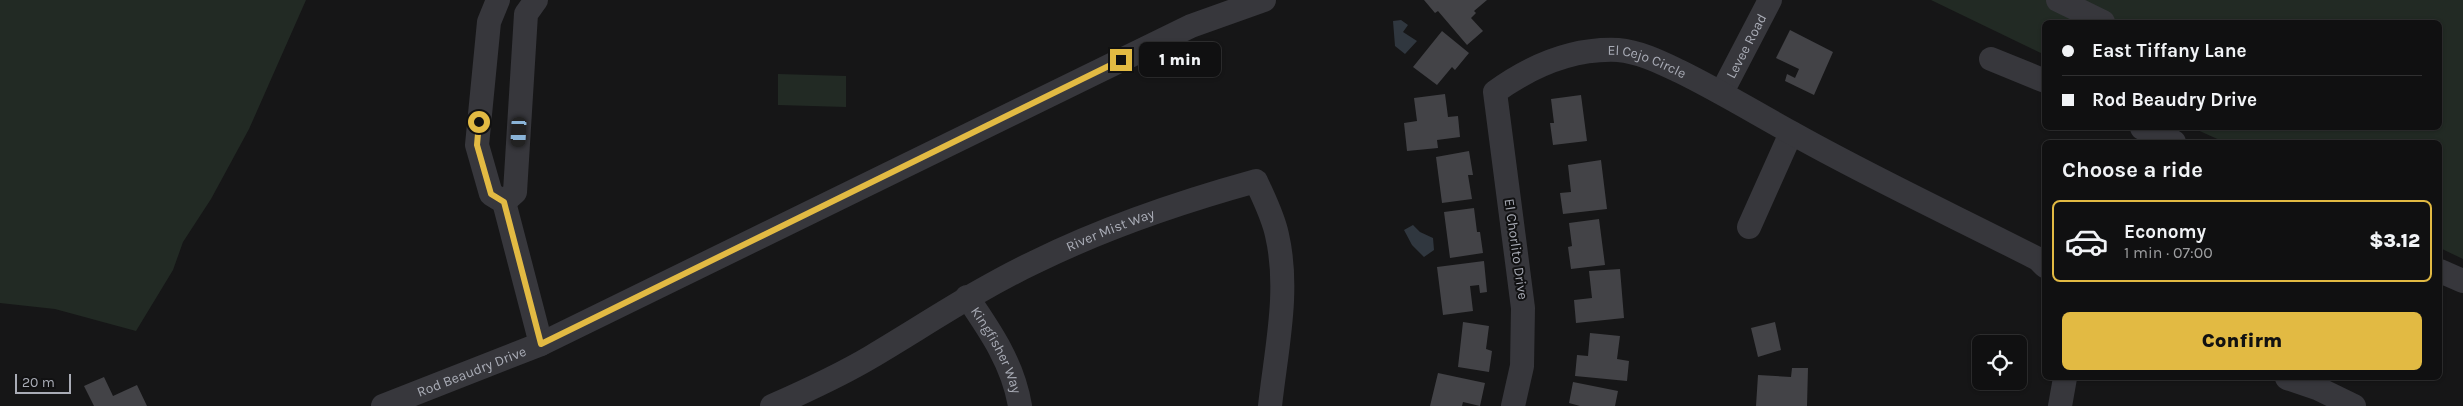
<!DOCTYPE html>
<meta charset="utf-8">
<style>
body{margin:0;font-family:Karla,sans-serif;background:#1e1e1f;color:#f1f3f6;height:100vh;display:flex;flex-direction:column;font-size:19px;white-space:nowrap}
*{box-sizing:border-box;margin:0}
p{font-size:16px;color:#9c9d9f}
.icon{flex:none;width:28px;height:28px;fill:none;stroke:currentColor;stroke-width:2;stroke-linecap:round;stroke-linejoin:round}
.map{position:relative;flex:1;overflow:hidden}
.side{position:absolute;left:2042px;top:140px;width:400px;height:240px;display:flex;flex-direction:column;background:#101011;border-radius:8px;box-shadow:0 1px 4px #0004,0 0 0 1px #303031}
.side>*{flex:none}
.hud{position:absolute;left:2042px;top:20px;width:400px;height:110px;border-radius:8px;box-shadow:0 1px 4px #0004,0 0 0 1px #303031;display:grid;align-content:center;height:110px;padding:0 20px;background:#101011}
.tools{position:absolute;left:1972px;top:335px;display:grid;gap:10px}
.tools a{display:grid;place-items:center;width:55px;height:55px;border-radius:8px;background:#101011;box-shadow:0 1px 4px #0004,0 0 0 1px #303031;font-size:25px}
.scale{position:absolute;left:15px;bottom:12px;width:56px;box-sizing:border-box;padding-left:5px;border:2px solid #a9acb6;border-top:0;font-size:14px;line-height:18px;white-space:nowrap;color:#a9acb6;-webkit-text-stroke:4px #111112;paint-order:stroke}
.end{position:absolute;width:22px;height:22px;margin:-11px;border:6px solid #e2ba43;background:#111;box-shadow:0 0 0 2px #111}
.from{border-radius:50%}
.bubble{position:absolute;height:35px;border-radius:8px;background:#101011;box-shadow:0 1px 4px #0004,0 0 0 1px #303031;font-size:16px;font-weight:800;line-height:35px;text-align:center}
.car{position:absolute;width:15px;height:30px;margin:-15px -8px;border-radius:6px;box-shadow:0 0 4px 1px #0007;background:linear-gradient(#222 24%,#8ab4d8 0 40%,#222 0 76%,#8ab4d8 0 86%,#222 0)}
.hud b{display:flex;align-items:center;gap:18px;height:48px;font-size:19px}
.hud b+b{border-top:1px solid #303031}
.hud i{width:12px;height:12px;background:#f1f3f6}
ul{padding:0;list-style:none}
li{display:flex;align-items:center;gap:15px;height:82px;margin:0 10px 8px;padding:0 10px;border:2px solid #303031;border-radius:8px}
li div{flex:1}
li b{display:block;font-size:19px}
li em{font-style:normal;font-weight:800}
li.current{border-color:#e2ba43}
li>.icon{width:45px;height:45px;stroke-width:1.5}
h2{padding:0 20px;font-size:22px;line-height:60px}
.cta{display:flex;gap:10px;margin-top:auto;padding:10px 20px}
.cta a{flex:1;height:58px;border-radius:8px;background:#e2ba43;color:#111;font-size:20px;font-weight:800;line-height:58px;text-align:center}
.map>svg:first-child{display:block}
.green{fill:#222a24}
.water{fill:#30373f}
.building{fill:#434347}
.lines{fill:none;stroke-linecap:round;stroke-linejoin:round}
.minor{stroke:#37373c;stroke-width:24}
.route{stroke:#e2ba43;stroke-width:6}
.labels{text-anchor:middle;dominant-baseline:central;stroke-width:4;stroke-linejoin:round;paint-order:stroke}
.street-label{font-size:14px;fill:#a9acb6;stroke:#111112}
</style>
<div class="map">
<svg width="2463" height="406" viewBox="0 0 2463 406">
<rect width="100%" height="100%" fill="#161617"/>
<path class="green" d="M 0,0 L 306,0 L 249,129 L 211,199 L 183,242 L 173,270 L 136,331 L 55,309 L 0,303 Z
M 1931,0 L 2463,0 L 2463,259 L 2440,248 L 2440,142 L 2224,142 L 2193,128 L 2440,128 L 2440,22 L 2045,22 L 2045,55 Z
M 778,74 L 846,76 L 846,107 L 778,105 Z"/>
<path class="water" d="M 1401,20 L 1408,25 L 1403,32 L 1417,41 L 1405,54 L 1395,46 L 1393,21 Z
M 1413,225 L 1420,232 L 1433,238 L 1434,250 L 1424,257 L 1412,245 L 1404,230 Z"/>
<path class="building" d="M 1424,0 L 1487,0 L 1474,11 L 1476,13 L 1471,18 L 1483,31 L 1467,45 L 1438,11 L 1435,13 Z
M 1790,30 L 1833,52 L 1814,95 L 1785,81 L 1787,74 L 1795,78 L 1799,69 L 1776,58 Z
M 1442,31 L 1469,53 L 1455,70 L 1452,67 L 1437,85 L 1413,67 Z
M 1445,94 L 1448,117 L 1458,116 L 1460,137 L 1437,140 L 1438,148 L 1407,151 L 1404,123 L 1417,121 L 1414,98 Z
M 1581,95 L 1587,141 L 1553,145 L 1550,123 L 1554,123 L 1551,99 Z
M 1469,151 L 1473,175 L 1468,175 L 1472,199 L 1442,203 L 1436,157 Z
M 1601,160 L 1607,209 L 1563,214 L 1560,193 L 1571,192 L 1568,165 Z
M 1474,208 L 1477,232 L 1480,232 L 1483,253 L 1450,258 L 1444,212 Z
M 1599,219 L 1605,265 L 1571,269 L 1568,247 L 1572,246 L 1569,223 Z
M 1484,261 L 1487,292 L 1480,293 L 1479,285 L 1470,286 L 1473,311 L 1443,315 L 1437,267 Z
M 1620,269 L 1624,318 L 1576,323 L 1574,300 L 1592,298 L 1589,271 Z
M 1463,322 L 1489,326 L 1486,349 L 1492,351 L 1489,372 L 1458,367 Z
M 1775,322 L 1781,350 L 1758,357 L 1751,328 Z
M 1590,333 L 1620,336 L 1617,359 L 1629,361 L 1627,381 L 1575,376 L 1577,355 L 1588,356 Z
M 1792,368 L 1808,368 L 1807,406 L 1756,406 L 1758,375 L 1791,377 Z
M 1438,373 L 1485,383 L 1480,406 L 1463,402 L 1462,406 L 1430,406 Z
M 104,377 L 113,396 L 137,385 L 147,406 L 94,406 L 84,386 Z
M 1573,382 L 1618,391 L 1615,406 L 1580,406 L 1569,403 Z"/>
<g class="lines">
<g class="minor">
<path d="M 498,0 L 489,22 L 477,145 L 491,194 L 504,202 L 541,344"/>
<path d="M 2058,0 L 2103,22"/>
<path d="M 1991,59 L 2045,81"/>
<path id="s1" d="M 1722,92 L 1770,0"/>
<path d="M 2142,128 L 2174,142"/>
<path d="M 504,202 L 515,192 L 526,14 L 536,0"/>
<path d="M 1749,227 L 1791,133"/>
<path d="M 2440,271 L 2463,281"/>
<path id="s2" d="M 967,297 C 991,332 1013,364 1020,406"/>
<path d="M 2287,378 L 2317,388 L 2354,406"/>
<path id="s3" d="M 383,406 L 541,344 L 1191,26 L 1264,0"/>
<path id="s4" d="M 772,406 C 806,391 839,376 871,357 C 925,325 978,289 1035,262 C 1106,227 1180,202 1256,181 C 1264,199 1273,216 1277,235 C 1290,291 1276,350 1270,406"/>
<path id="s5" d="M 1513,406 L 1522,366 L 1523,308 L 1495,92 C 1531,66 1573,48 1618,50 C 1640,52 1660,62 1679,71 C 1718,90 1754,112 1792,133 C 1872,178 1956,217 2038,259 L 2045,266"/>
<path d="M 2060,406 L 2065,378"/>
</g>
</g>
<g class="lines">
<path class="route" d="M 479,122 L 477,145 L 491,194 L 504,202 L 541,344 L 1121,60"/>
</g>
<g class="labels">
<g class="street-label">
<text stroke="none"><textPath href="#s1" startOffset="52">Levee Road</textPath></text>
<text stroke="none"><textPath href="#s5" startOffset="480">El Cejo Circle</textPath></text>
<text stroke="none"><textPath href="#s4" startOffset="382">River Mist Way</textPath></text>
<text transform="translate(1516 249) rotate(82)">El Chorlito Drive</text>
<text stroke="none"><textPath href="#s2" startOffset="61">Kingfisher Way</textPath></text>
<text stroke="none"><textPath href="#s3" startOffset="95">Rod Beaudry Drive</textPath></text>
</g>
</g>
</svg>
<div class="tools">
<a><svg class="icon" aria-label="locate" viewBox="0 0 24 24"><circle cx="12" cy="12" r="6"/><path d="M12 2v4M12 18v4M2 12h4M18 12h4"/></svg></a>
</div>
<div class="scale">20 m</div>
<i class="end from" style="left:479px;top:122px"></i>
<i class="end" style="left:1121px;top:60px"></i>
<div class="bubble" style="left:1139px;top:42px;width:82px">1 min</div>
<i class="car" style="left:519px;top:132px;rotate:183deg"></i>
<div class="hud">
<b><i class="from"></i>East Tiffany Lane</b>
<b><i></i>Rod Beaudry Drive</b>
</div>
<section class="side">
<h2>Choose a ride</h2>
<ul>
<li class="current"><svg class="icon" aria-label="car" viewBox="0 0 24 24"><path d="M5 17H2v-5l4-1 3-4h7l3 4 3 1v5h-3M9 17h6M6 11h13"/><circle cx="7" cy="17" r="2"/><circle cx="17" cy="17" r="2"/></svg><div><b>Economy</b><p>1 min · 07:00</p></div><em>$3.12</em></li>
</ul>
<div class="cta"><a>Confirm</a></div>
</section>
</div>
